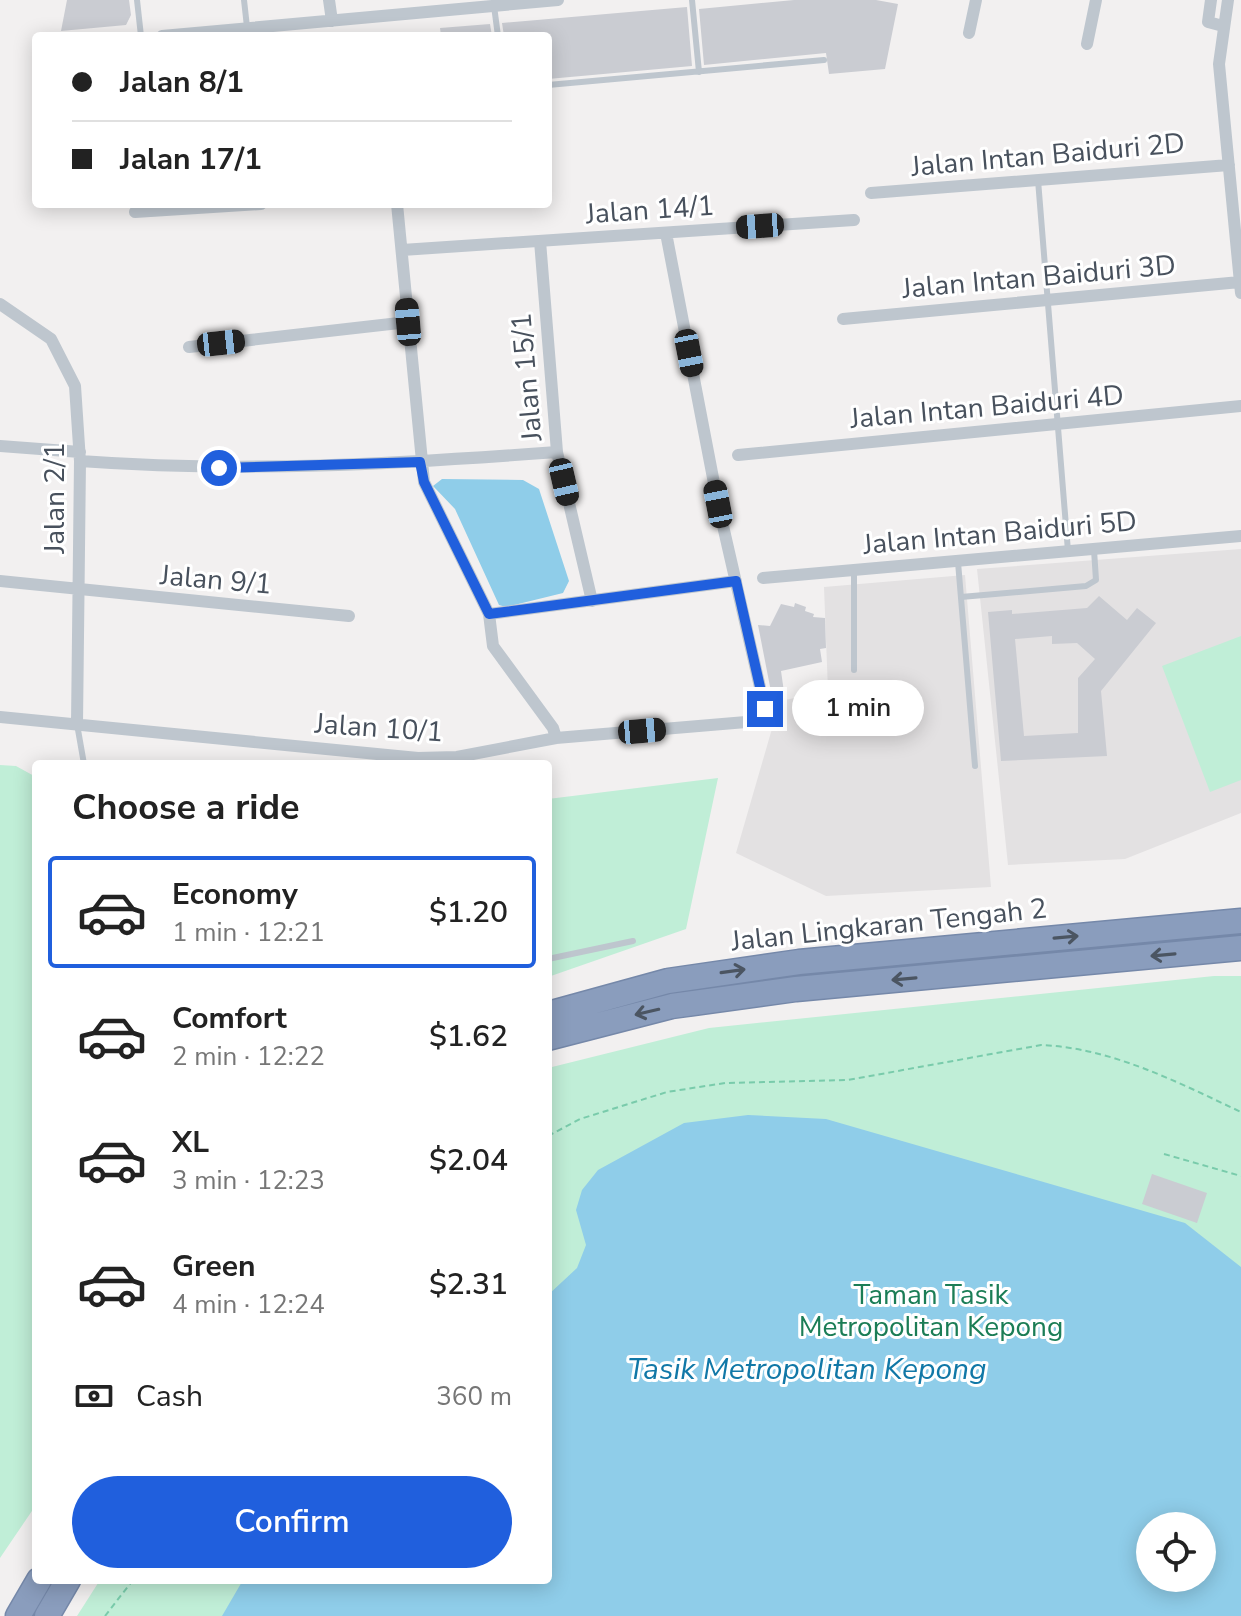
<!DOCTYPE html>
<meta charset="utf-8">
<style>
body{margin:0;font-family:"Nunito Sans",sans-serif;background:#f6f6f6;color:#222;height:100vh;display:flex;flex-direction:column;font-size:30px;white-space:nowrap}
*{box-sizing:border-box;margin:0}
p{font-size:26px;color:#767676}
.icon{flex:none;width:44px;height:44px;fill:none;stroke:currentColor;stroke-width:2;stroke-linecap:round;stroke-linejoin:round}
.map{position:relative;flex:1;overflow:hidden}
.details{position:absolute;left:32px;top:760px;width:520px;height:824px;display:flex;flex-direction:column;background:#fff;border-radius:8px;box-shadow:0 4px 20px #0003}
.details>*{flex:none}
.guide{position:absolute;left:32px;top:32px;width:520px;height:176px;border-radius:8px;box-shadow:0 4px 20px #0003;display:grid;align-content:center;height:176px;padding:0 40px;background:#fff}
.fabs{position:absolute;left:1136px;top:1512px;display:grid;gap:16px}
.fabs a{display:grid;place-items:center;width:80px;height:80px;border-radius:50%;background:#fff;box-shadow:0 4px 20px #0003;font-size:40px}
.end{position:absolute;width:36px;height:36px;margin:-18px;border:10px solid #205fdd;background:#fff;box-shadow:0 0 0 4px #fff}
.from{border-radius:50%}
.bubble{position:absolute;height:56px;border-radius:28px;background:#fff;box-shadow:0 4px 20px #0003;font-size:26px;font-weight:600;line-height:56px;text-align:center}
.car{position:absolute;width:24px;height:48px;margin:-24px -12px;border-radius:10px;box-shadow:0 0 6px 2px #0007;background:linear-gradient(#222 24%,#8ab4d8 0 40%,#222 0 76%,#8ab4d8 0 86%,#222 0)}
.guide b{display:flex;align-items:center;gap:28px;height:76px;font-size:30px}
.guide b+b{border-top:2px solid #e0e0e0}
.guide i{width:20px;height:20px;background:#222}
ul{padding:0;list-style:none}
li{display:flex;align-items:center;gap:24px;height:112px;margin:0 16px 12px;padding:0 24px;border:4px solid transparent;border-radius:8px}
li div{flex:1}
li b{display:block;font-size:30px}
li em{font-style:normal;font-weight:600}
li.active{border-color:#205fdd}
li>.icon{width:72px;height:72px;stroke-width:1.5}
h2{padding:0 40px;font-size:36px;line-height:96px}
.pay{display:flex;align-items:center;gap:20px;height:88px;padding:0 40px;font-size:30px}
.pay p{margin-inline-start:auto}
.action{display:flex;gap:16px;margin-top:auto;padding:16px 40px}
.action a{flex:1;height:92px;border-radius:48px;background:#205fdd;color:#fff;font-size:32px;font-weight:600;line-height:92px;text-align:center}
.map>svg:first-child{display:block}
.education{fill:#e3e1e2}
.green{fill:#c0eed7;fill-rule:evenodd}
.water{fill:#8fcde9;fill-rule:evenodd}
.building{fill:#caccd2;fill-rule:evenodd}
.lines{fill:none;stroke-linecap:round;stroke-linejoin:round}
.highway-casing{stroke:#7588a9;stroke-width:27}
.path{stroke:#79cbab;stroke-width:2;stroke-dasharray:6 4;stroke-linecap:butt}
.lane{stroke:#bec6ce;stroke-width:6}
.street{stroke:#bec6ce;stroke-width:12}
.highway{stroke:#8a9dbd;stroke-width:24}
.oneway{stroke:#4b5562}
.route{stroke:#205fdd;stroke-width:10}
.labels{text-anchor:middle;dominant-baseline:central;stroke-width:6;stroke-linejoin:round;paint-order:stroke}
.street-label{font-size:28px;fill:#48515d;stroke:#fff}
.park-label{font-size:28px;fill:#1b7d56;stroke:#fff}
.water-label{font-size:30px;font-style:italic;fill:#1178a7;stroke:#fff}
</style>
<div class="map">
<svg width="1241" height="1616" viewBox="0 0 1241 1616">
<rect width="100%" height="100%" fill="#f2f0f0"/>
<path class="education" d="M 1241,549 L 1241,813 L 1125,859 L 1008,865 L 977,569 Z
M 965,575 L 991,887 L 826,896 L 736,853 L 780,701 L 828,691 L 824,587 Z"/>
<path class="green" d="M 1241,636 L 1241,780 L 1210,792 L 1162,666 Z
M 0,765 L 16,766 L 36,777 L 36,1505 L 0,1558 Z
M 718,778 L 686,929 L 548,977 L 548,799 Z
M 1214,976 L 1241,976 L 1241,1616 L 77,1616 L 100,1580 L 548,1580 L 548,1068 L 709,1028 ZM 1150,1526 L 1202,1526 L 1202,1578 L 1150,1578 Z"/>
<path class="water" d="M 442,479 L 523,480 L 539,489 L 569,581 L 563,593 L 506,607 L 499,605 L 455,509 L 433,486 Z
M 748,1115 L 826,1119 L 1185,1223 L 1241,1267 L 1241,1616 L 222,1616 L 243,1580 L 548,1580 L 548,1295 L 577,1268 L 586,1245 L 576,1210 L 582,1190 L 598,1170 L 684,1123 ZM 1150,1526 L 1202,1526 L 1202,1578 L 1150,1578 Z"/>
<path class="building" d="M 67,0 L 129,0 L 131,15 L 126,25 L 61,31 Z
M 794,0 L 876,0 L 898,4 L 885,69 L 829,74 L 826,53 L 704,65 L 699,9 Z
M 687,7 L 692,66 L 548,79 L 548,36 L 504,36 L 502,23 Z
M 490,24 L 492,36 L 441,36 L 440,28 Z
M 1099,596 L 1127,620 L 1137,608 L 1156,623 L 1101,691 L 1107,756 L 1001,761 L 988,612 L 1012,610 L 1012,614 L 1087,608 ZM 1052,636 L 1052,644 L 1077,643 L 1095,659 L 1078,678 L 1078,733 L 1024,736 L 1015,639 Z
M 795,603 L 806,607 L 805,611 L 814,614 L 813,617 L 825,618 L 826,648 L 820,649 L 822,662 L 781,671 L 785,699 L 773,702 L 758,625 L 770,626 L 781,604 L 794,607 Z
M 1152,1174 L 1207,1193 L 1197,1223 L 1142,1204 Z"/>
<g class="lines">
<g class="highway-casing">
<path id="highway" d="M 548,1014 L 668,981 L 799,962 L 1241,921
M 548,1038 L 672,1006 L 796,989 L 1241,948
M 18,1616 L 39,1580
M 47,1616 L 68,1580"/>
</g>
<path class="path" d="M 548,1136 L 580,1119 L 667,1092 L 725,1083 L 848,1080 L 1041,1045 C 1112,1048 1177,1082 1241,1112
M 1164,1154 L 1241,1176
M 105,1616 L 133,1580"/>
<path class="lane" d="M 137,0 L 141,36
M 244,0 L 248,36
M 692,0 L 699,72
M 494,6 L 498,36
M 548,85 L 824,60
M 1038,180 L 1068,551
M 958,562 L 975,766
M 854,570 L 854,670
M 961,597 L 1086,586 L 1096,580 L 1094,550
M 77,724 L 84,764
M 548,959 L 633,941"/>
<path class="street" d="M 329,0 L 332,21
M 1211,0 L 1208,22 L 1223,26
M 1228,0 L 1219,64 L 1241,293
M 969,33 L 976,0
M 162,36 L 558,0
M 1087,44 L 1096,0
M 871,193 L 1229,165
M 397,204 L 424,482 L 489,614 L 493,646 L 553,728 L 556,738
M 135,212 L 261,204
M 540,241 L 557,452 L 592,601
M 402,250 L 854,220
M 0,304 L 51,339 L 75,386 L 80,461 L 77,724
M 843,319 L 1240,282
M 189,347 L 408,322
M 0,446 L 80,452
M 738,455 L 1241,406
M 80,461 C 242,473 395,464 557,452
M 763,578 L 1241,536
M 0,581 L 349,616
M 489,614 L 736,581
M 0,717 L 418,758 L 457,757 L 556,738 L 758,721 L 765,709 L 718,504 L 666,233"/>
<use href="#highway" class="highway"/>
</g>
<defs><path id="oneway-shaft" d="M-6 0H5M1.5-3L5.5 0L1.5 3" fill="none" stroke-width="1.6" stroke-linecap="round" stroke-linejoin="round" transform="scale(2)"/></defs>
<g class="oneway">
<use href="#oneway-shaft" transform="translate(1066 937) rotate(-5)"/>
<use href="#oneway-shaft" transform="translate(1163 955) rotate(175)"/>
<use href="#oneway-shaft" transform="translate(733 971) rotate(-8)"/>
<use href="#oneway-shaft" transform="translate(904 979) rotate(175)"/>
<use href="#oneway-shaft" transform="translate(647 1012) rotate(167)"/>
</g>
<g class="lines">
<path class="route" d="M 219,468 L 420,462 L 424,482 L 489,614 L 736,581 L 765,709"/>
</g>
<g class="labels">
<g class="street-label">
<text transform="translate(1048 155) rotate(-5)">Jalan Intan Baiduri 2D</text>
<text transform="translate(650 210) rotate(-4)">Jalan 14/1</text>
<text transform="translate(1039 277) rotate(-5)">Jalan Intan Baiduri 3D</text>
<text transform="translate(527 377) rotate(-95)">Jalan 15/1</text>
<text transform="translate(987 407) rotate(-5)">Jalan Intan Baiduri 4D</text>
<text transform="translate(55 498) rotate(-90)">Jalan 2/1</text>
<text transform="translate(1000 533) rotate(-5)">Jalan Intan Baiduri 5D</text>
<text transform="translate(216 580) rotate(5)">Jalan 9/1</text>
<text transform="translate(379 728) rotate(4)">Jalan 10/1</text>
<text transform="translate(889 925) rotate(-6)">Jalan Lingkaran Tengah 2</text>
</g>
<g class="park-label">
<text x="931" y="1295">Taman Tasik<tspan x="931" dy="32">Metropolitan Kepong</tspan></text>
</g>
<g class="water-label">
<text x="807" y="1369">Tasik Metropolitan Kepong</text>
</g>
</g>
</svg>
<div class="fabs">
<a><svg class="icon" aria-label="locate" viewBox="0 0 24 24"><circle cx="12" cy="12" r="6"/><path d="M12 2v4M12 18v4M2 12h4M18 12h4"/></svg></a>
</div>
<i class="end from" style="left:219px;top:468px"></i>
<i class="end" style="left:765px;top:709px"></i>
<div class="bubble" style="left:792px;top:680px;width:132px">1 min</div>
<i class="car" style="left:760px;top:226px;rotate:266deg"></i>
<i class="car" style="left:408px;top:322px;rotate:355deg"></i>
<i class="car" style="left:221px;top:343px;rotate:84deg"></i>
<i class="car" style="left:689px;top:353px;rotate:169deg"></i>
<i class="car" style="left:564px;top:482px;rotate:167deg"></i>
<i class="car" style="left:718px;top:504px;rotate:349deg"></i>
<i class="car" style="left:642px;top:731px;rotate:85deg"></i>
<div class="guide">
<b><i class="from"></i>Jalan 8/1</b>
<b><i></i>Jalan 17/1</b>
</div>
<section class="details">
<h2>Choose a ride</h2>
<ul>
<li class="active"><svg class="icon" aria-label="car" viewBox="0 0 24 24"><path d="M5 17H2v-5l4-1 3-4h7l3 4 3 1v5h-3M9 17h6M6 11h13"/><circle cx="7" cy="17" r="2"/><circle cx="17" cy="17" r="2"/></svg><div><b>Economy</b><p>1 min · 12:21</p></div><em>$1.20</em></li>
<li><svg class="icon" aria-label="car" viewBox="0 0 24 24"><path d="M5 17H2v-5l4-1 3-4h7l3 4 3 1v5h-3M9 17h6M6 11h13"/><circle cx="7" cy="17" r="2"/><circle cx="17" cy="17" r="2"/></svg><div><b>Comfort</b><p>2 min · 12:22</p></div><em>$1.62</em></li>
<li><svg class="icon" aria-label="car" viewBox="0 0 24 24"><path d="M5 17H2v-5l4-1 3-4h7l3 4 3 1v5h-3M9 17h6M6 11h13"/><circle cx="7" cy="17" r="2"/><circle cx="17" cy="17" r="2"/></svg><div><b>XL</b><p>3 min · 12:23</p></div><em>$2.04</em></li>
<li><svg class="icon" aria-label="car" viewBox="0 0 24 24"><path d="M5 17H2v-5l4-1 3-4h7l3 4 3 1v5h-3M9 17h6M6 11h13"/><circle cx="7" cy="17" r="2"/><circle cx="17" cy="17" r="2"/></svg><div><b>Green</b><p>4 min · 12:24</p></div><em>$2.31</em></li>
</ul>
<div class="pay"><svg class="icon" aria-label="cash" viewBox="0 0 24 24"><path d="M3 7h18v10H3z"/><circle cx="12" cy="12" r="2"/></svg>Cash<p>360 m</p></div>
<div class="action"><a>Confirm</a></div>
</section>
</div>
